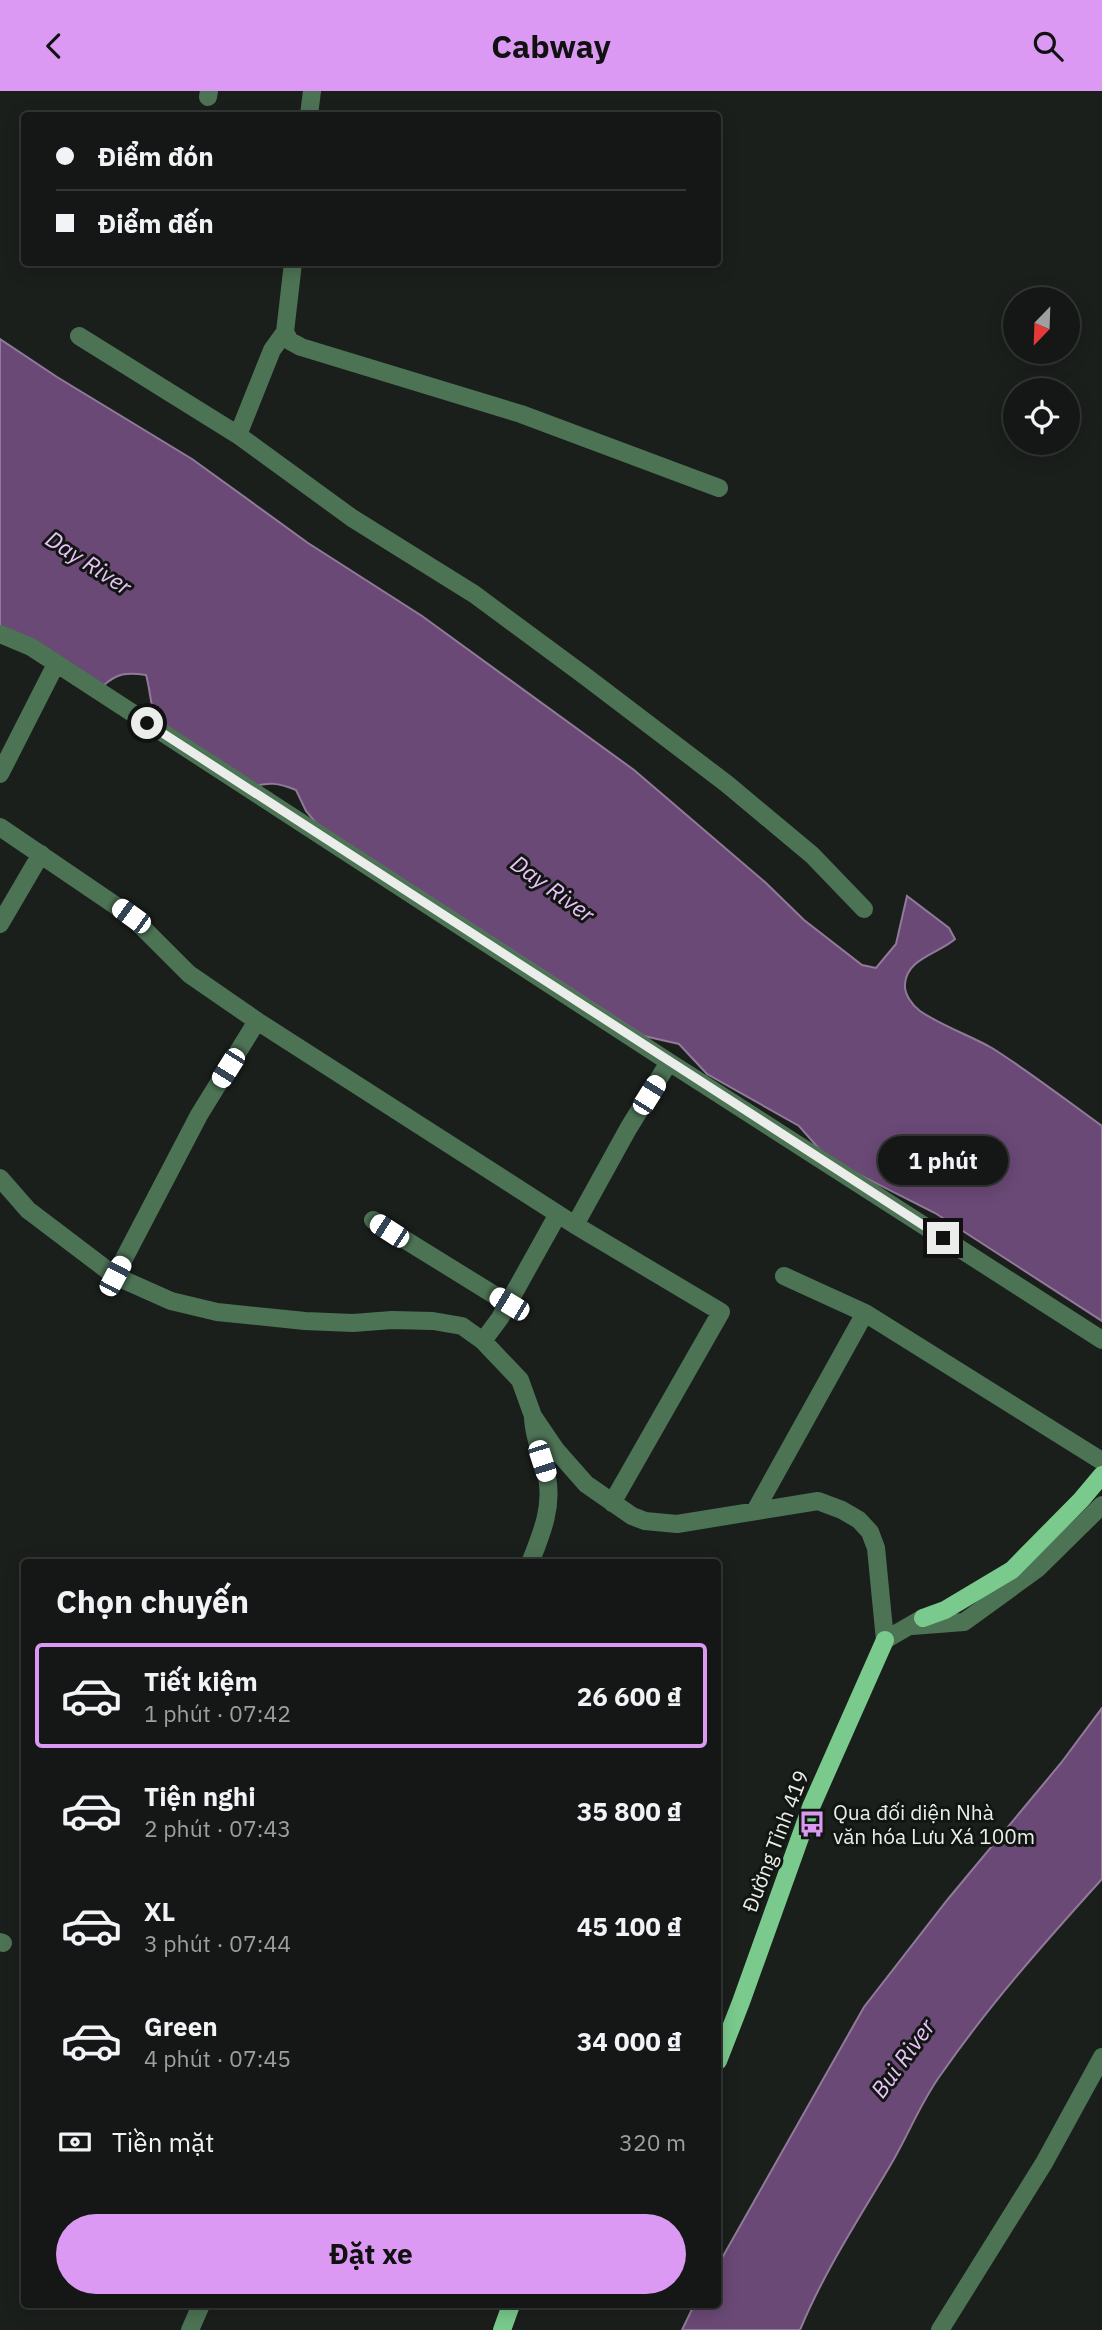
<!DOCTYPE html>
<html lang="vi">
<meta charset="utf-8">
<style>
body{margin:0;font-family:"IBM Plex Sans",sans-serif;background:#212422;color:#f1f3f6;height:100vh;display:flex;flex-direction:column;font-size:26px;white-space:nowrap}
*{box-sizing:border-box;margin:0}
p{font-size:23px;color:#9d9fa0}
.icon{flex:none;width:38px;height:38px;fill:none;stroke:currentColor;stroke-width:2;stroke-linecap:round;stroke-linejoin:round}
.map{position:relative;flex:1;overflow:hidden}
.side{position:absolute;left:21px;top:1468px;width:700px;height:749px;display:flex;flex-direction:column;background:#141715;border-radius:7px;box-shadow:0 4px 18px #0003,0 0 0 2px #333634}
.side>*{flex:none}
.banner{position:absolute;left:21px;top:21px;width:700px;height:154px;border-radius:7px;box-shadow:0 4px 18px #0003,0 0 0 2px #333634;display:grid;align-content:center;height:154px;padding:0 35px;background:#141715}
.needle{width:46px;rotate:203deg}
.fabs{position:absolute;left:1003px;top:196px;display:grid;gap:14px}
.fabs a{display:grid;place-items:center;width:77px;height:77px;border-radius:50%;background:#141715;box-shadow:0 4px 18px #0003,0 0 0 2px #333634;font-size:35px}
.end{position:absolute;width:32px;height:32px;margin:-16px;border:9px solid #ebedeb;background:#111;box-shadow:0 0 0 4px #111}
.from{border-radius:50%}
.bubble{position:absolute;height:49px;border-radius:24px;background:#141715;box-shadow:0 4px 18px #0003,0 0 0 2px #333634;font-size:23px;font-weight:700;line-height:49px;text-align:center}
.car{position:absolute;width:21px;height:42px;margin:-21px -10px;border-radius:9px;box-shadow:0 0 5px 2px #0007;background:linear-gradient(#fff 24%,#345 0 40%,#fff 0 76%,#345 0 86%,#fff 0)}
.banner b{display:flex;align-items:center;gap:24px;height:66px;font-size:26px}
.banner b+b{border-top:2px solid #333634}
.banner i{width:18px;height:18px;background:#f1f3f6}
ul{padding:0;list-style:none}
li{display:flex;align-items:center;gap:21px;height:105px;margin:0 14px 10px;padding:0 21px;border:4px solid transparent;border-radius:7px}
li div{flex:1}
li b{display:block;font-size:26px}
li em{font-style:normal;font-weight:700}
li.active{border-color:#dc99f4}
li>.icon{width:63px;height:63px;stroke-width:1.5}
h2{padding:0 35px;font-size:32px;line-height:84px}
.pay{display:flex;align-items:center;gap:18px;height:77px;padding:0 35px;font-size:26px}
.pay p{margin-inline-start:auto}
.action{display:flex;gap:14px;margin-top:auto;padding:14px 35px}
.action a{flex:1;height:80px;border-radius:42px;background:#dc99f4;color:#111;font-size:28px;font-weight:700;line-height:80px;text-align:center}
header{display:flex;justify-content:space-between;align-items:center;height:91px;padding:0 35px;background:#dc99f4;color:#111;font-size:32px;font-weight:700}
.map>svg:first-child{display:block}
.water{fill:#6a4976;stroke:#917a99;stroke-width:2}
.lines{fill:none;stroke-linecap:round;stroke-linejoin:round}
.minor{stroke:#4d7355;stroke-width:18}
.major{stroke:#79ca8c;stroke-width:18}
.route{stroke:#ebedeb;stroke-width:9}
.labels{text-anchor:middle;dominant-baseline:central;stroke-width:6;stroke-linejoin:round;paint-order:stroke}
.poi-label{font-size:21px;fill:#ebedeb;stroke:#121613;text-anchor:start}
.street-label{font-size:21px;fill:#ebedeb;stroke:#121613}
.water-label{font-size:23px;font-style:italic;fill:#ebc2fa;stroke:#121613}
</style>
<header><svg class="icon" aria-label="back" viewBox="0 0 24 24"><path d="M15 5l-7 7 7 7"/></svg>Cabway<svg class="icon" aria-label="search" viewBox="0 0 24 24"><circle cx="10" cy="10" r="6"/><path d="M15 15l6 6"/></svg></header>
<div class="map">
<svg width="1102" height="2239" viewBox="0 0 1102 2239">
<rect width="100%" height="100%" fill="#1b1f1c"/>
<path class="water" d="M 0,248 L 57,286 L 192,368 L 308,452 L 422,525 L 634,679 L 766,792 L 804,829 L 862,874 L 876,877 L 896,853 L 907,805 L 949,837 L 955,848 C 940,862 907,867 905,893 C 904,903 912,914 920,920 C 942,935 969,944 992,957 C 1030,981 1066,1009 1102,1035 L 1102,1230 L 935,1122 L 828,1068 L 799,1035 L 707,983 L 679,953 L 644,945 L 316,732 L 306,720 L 296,699 C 279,692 267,690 250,697 L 158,634 C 150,618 151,601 146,584 C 127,581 117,582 103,595 L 0,537 Z
M 1102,1617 L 1102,1788 C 1046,1850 990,1913 942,1982 C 921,2010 908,2045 890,2075 C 858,2129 824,2181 800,2239 L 682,2239 L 694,2214 L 718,2214 L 718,2174 L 864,1916 L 948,1808 L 1061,1672 Z"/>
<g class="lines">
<path class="minor" d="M 208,6 L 209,0
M 309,24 L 312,0
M 293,172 L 285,241 L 272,259 L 238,344 L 352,427 L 474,503 L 585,585 L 727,693 L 812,764 L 864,818
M 285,241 L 290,250 L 301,256 L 521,323 L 719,397
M 79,245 L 238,344
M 0,543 L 31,556 L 669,971 L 1102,1249
M 0,683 L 56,573
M 0,736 L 131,825 L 189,883 L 257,930 L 575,1134 L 721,1221 L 612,1412
M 0,833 L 41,763
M 0,1087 L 28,1119 L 115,1185 L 171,1210 L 217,1221 L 305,1230 L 353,1232 L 392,1229 L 433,1230 L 462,1235 L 483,1250 L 520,1289 L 533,1325 L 556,1359 L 586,1393 L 632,1425 L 645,1430 L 677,1433 L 818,1410 L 842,1419 L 859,1429 L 870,1441 L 876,1457 L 885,1549 L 923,1527
M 373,1129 L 509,1213
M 575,1134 L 628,1038 L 669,971
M 115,1185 L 199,1024 L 257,930
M 784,1185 L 865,1222 L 1102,1370
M 483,1250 L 500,1227 L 558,1123
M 755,1420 L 865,1222
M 530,1472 C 541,1444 553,1417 547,1386 C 543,1365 534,1349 533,1327
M 912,1535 L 964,1531 L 1037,1478 L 1102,1414
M 0,1851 L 3,1852
M 190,2239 L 201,2214
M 940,2239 L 1044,2072 L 1102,1966"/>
<path class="major" d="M 923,1527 L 945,1519 L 1012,1479 L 1081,1409 L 1102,1384
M 718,1970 L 741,1911 L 811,1716 L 885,1549
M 502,2239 L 511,2214"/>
</g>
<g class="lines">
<path class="route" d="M 147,632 L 943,1147"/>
</g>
<defs>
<g id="bus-bare" transform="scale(2.1)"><path d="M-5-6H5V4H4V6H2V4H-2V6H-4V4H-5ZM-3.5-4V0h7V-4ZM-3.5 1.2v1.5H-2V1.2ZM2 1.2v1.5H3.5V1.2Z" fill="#dc99f4" stroke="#121613" stroke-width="2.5" paint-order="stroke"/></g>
</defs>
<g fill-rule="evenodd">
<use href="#bus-bare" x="812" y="1733"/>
</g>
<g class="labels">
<g class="poi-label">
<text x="833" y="1721">Qua đối diện Nhà<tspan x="833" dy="24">văn hóa Lưu Xá 100m</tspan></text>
</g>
<g class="street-label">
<text transform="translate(775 1750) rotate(-69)">Đường Tỉnh 419</text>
</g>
<g class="water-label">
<text transform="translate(89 471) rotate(33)">Day River</text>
<text transform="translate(553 797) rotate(36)">Day River</text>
<text transform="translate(902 1967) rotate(-54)">Bui River</text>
</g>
</g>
</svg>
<div class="fabs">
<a><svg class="needle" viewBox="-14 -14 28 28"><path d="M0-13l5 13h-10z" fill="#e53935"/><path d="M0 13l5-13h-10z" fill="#9d9fa0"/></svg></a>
<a><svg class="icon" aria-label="locate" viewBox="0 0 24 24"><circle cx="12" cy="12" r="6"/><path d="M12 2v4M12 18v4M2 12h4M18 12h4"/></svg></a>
</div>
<i class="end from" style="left:147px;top:632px"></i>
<i class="end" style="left:943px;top:1147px"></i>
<div class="bubble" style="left:878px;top:1045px;width:130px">1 phút</div>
<i class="car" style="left:131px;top:825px;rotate:306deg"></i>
<i class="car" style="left:228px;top:977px;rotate:212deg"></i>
<i class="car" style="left:649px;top:1004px;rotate:32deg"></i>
<i class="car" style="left:389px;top:1140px;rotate:303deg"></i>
<i class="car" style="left:115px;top:1185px;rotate:28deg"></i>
<i class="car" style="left:509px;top:1213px;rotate:301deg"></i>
<i class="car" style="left:542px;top:1370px;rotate:162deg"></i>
<div class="banner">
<b><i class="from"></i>Điểm đón</b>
<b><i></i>Điểm đến</b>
</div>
<section class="side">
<h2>Chọn chuyến</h2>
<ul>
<li class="active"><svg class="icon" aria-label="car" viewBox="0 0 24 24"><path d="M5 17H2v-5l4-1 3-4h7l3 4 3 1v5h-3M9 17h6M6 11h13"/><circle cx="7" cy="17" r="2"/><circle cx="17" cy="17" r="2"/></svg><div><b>Tiết kiệm</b><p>1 phút · 07:42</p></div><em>26 600 ₫</em></li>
<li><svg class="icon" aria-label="car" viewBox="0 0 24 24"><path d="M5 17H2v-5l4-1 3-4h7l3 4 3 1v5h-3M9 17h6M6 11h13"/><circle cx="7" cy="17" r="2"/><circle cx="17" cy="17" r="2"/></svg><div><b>Tiện nghi</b><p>2 phút · 07:43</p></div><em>35 800 ₫</em></li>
<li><svg class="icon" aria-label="car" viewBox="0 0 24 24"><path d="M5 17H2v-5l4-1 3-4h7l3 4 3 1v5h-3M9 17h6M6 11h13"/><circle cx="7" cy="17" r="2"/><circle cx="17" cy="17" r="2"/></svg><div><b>XL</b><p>3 phút · 07:44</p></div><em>45 100 ₫</em></li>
<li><svg class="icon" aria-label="car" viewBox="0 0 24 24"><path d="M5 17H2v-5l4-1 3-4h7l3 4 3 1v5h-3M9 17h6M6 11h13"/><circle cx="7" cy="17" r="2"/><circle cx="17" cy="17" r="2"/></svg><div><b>Green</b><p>4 phút · 07:45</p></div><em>34 000 ₫</em></li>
</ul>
<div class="pay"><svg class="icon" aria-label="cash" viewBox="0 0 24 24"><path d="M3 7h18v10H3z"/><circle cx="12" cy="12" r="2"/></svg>Tiền mặt<p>320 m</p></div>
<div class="action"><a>Đặt xe</a></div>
</section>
</div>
